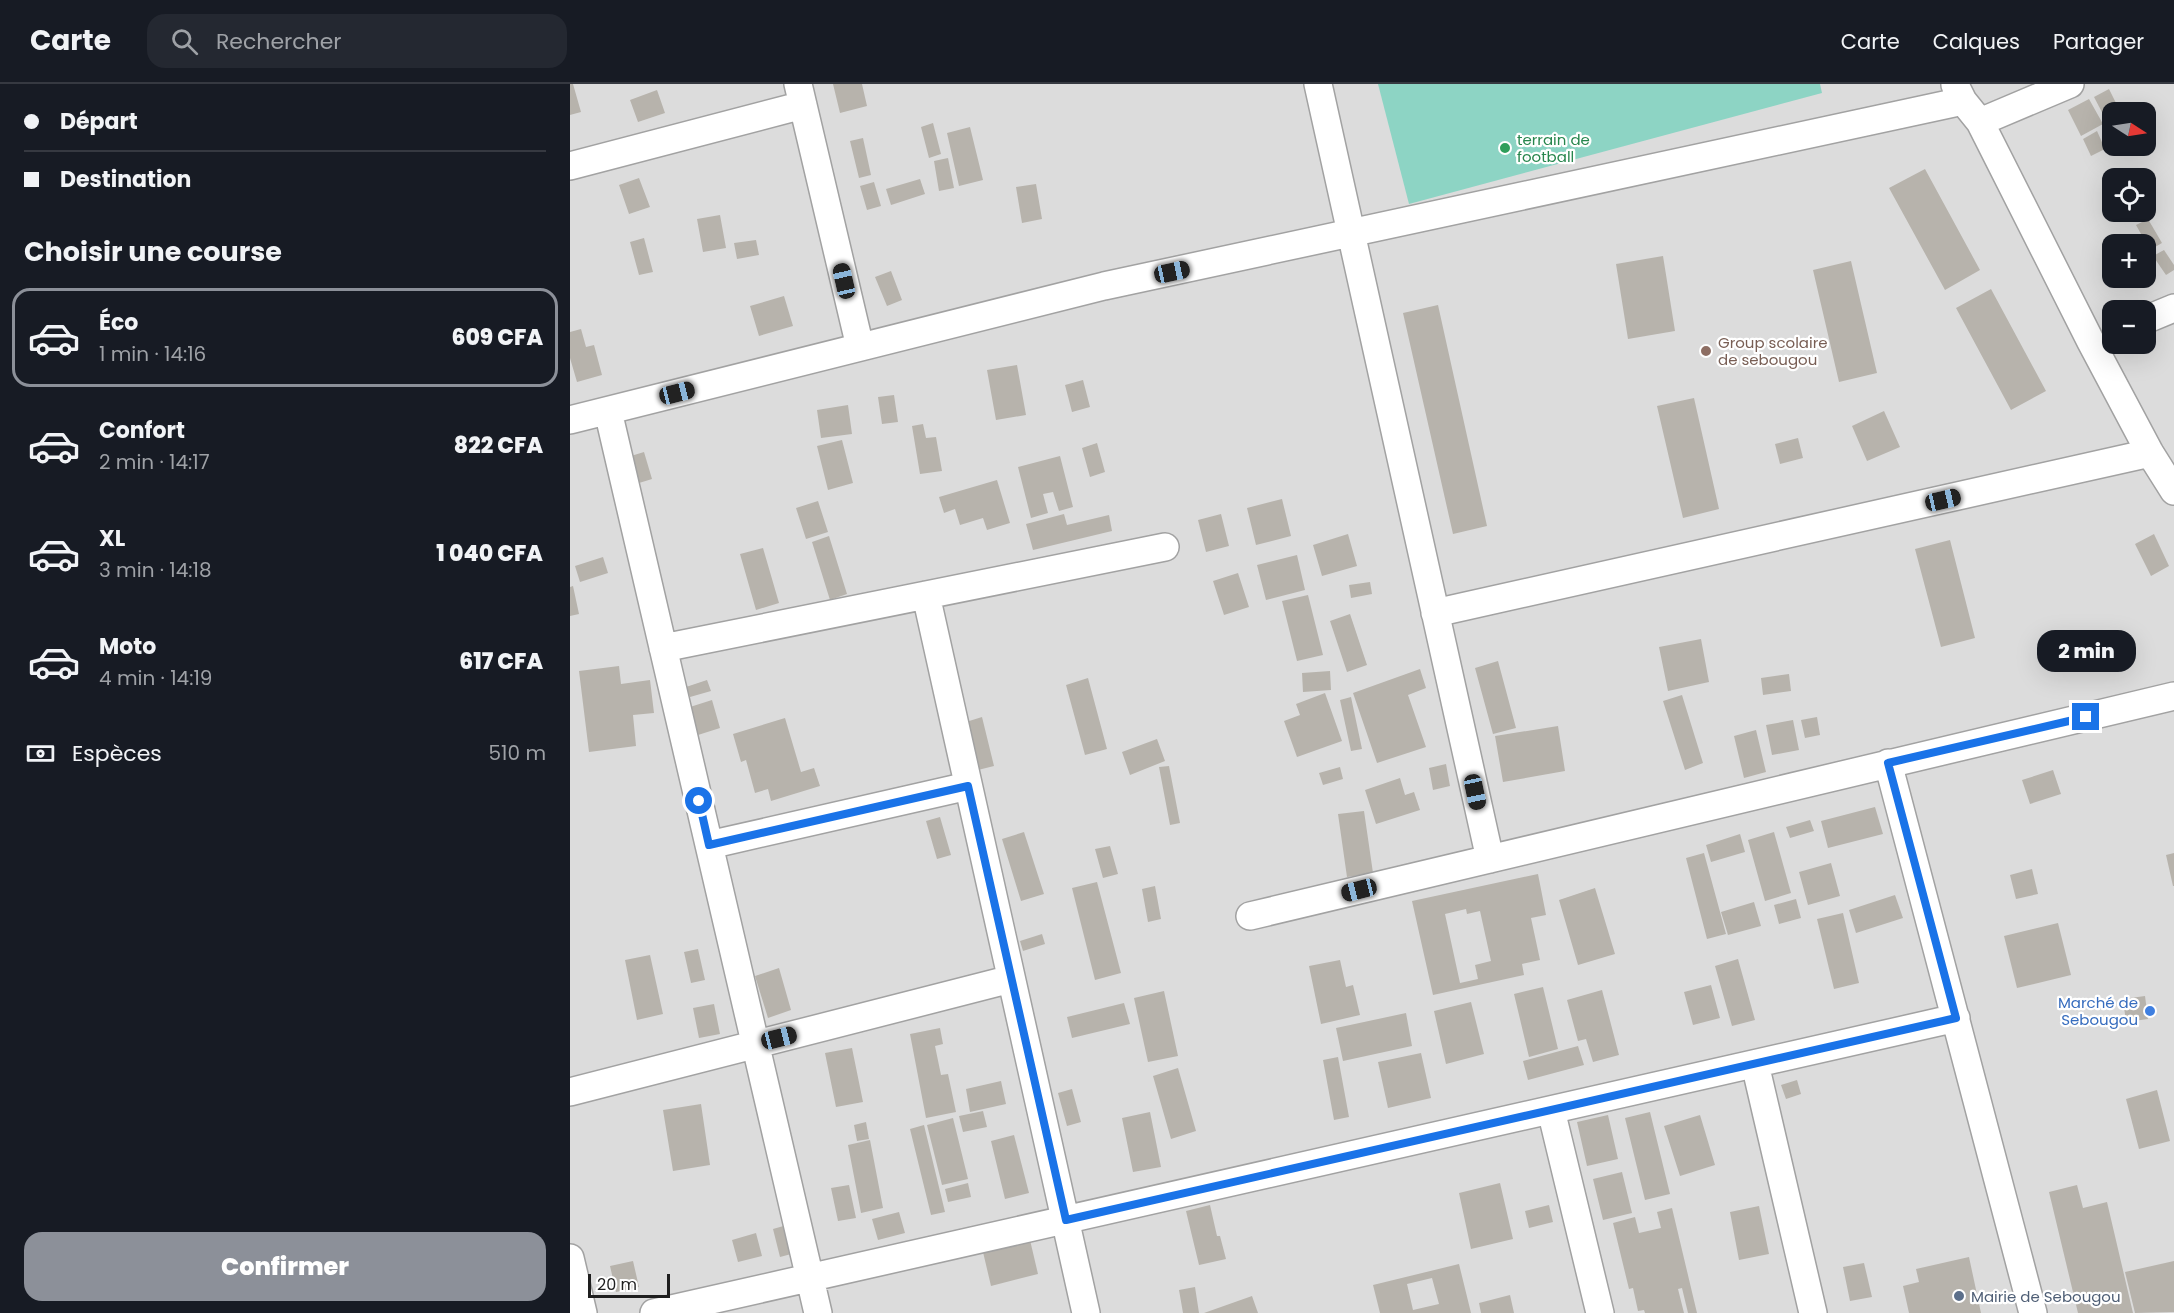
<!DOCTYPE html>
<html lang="fr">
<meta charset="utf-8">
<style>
body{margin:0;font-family:Poppins,sans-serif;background:#242831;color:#f1f3f6;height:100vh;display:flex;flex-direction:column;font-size:22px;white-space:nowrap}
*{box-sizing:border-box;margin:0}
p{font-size:20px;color:#9ea1a6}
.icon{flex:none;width:33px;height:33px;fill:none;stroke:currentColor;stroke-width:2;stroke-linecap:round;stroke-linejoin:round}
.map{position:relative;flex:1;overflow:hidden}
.side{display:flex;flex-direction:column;background:#171b24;width:570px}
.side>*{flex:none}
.top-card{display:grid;align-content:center;height:132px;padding:0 24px;background:#171b24}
.needle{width:39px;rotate:102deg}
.buttons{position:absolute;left:1532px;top:18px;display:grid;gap:12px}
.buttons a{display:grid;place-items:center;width:54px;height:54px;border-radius:12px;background:#171b24;box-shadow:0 6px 24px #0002;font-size:30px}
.scale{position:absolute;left:18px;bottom:15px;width:82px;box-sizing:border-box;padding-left:6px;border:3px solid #1e1e1e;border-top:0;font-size:16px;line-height:21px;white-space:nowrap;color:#1e1e1e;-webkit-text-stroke:4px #fff;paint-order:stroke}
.end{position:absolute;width:27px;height:27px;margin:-14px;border:8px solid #1a73e8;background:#fff;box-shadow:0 0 0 3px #fff}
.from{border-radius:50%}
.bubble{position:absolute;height:42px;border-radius:18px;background:#171b24;box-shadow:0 6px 24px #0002;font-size:20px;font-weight:800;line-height:42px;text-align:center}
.car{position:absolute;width:18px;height:36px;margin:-18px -9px;border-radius:8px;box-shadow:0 0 4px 2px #0007;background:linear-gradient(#222 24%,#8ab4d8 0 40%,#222 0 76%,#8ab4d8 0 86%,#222 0)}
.top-card b{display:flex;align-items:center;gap:21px;height:57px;font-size:22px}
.top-card b+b{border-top:2px solid #363941}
.top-card i{width:15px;height:15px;background:#f1f3f6}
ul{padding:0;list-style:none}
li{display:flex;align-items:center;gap:18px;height:99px;margin:0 12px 9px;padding:0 12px;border:3px solid transparent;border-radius:18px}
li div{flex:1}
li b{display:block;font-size:22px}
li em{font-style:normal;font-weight:800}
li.active{border-color:#8c9099}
li>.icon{width:54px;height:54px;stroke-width:1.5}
h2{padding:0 24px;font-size:27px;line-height:72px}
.pay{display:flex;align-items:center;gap:15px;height:66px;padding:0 24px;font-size:22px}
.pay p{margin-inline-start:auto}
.button{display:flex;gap:12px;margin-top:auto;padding:12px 24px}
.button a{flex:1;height:69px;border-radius:18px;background:#8c9099;color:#fff;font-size:24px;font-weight:800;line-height:69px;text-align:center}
header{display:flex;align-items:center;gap:36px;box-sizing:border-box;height:84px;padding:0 30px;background:#171b24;border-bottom:2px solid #363941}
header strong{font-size:28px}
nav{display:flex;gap:33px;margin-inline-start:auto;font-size:21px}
.search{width:420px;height:54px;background:#242831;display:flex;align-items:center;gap:15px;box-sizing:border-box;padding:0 21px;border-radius:18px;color:#9ea1a6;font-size:22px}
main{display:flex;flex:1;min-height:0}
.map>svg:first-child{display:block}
.residential{fill:#dcdcdc;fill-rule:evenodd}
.pitch{fill:#8dd4c4}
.building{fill:#b7b3ac;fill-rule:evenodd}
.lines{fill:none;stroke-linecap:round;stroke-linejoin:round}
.minor-casing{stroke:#a2a2a2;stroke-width:30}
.minor{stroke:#fff;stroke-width:27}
.route{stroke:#1a73e8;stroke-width:8}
.leisure-dot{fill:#2e9e5b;stroke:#fff;stroke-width:2}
.education-dot{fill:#8d6e63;stroke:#fff;stroke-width:2}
.shop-dot{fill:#3f7fe0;stroke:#fff;stroke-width:2}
.service-dot{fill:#5c6f8a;stroke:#fff;stroke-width:2}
.labels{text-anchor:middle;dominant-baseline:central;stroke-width:4.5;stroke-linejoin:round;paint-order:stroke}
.leisure-label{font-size:15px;fill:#27864d;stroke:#fff;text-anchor:start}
.education-label{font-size:15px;fill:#785e54;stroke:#fff;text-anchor:start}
.shop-label{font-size:15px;fill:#366cbe;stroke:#fff;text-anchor:end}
.service-label{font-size:15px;fill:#4e5e75;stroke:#fff;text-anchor:start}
</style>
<header>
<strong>Carte</strong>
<div class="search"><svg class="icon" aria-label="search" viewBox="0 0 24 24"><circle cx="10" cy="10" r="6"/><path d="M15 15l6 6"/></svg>Rechercher</div>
<nav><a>Carte</a><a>Calques</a><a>Partager</a></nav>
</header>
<main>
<section class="side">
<div class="top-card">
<b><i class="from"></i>Départ</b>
<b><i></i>Destination</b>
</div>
<h2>Choisir une course</h2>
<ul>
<li class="active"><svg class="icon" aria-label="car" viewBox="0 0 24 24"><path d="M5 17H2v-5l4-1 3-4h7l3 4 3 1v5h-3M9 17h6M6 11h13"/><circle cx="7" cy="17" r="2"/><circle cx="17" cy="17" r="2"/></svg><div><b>Éco</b><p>1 min · 14:16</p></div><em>609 CFA</em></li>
<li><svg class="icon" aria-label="car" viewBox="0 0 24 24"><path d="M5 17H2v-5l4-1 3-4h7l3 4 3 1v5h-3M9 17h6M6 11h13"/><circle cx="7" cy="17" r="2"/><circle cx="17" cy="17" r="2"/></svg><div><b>Confort</b><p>2 min · 14:17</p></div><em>822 CFA</em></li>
<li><svg class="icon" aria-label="car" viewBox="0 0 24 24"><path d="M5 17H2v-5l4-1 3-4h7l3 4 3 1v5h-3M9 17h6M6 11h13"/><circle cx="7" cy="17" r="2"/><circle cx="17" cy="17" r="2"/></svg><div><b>XL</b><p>3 min · 14:18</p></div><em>1 040 CFA</em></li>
<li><svg class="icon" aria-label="car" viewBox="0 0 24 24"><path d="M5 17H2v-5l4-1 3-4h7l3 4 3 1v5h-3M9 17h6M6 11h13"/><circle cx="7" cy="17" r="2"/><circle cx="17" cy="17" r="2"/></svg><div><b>Moto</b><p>4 min · 14:19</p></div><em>617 CFA</em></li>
</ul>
<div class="pay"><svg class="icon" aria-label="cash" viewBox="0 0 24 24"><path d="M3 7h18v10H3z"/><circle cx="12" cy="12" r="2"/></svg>Espèces<p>510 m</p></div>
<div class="button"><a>Confirmer</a></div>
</section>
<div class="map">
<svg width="1604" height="1229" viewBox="0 0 1604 1229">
<rect width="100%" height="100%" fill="#eeede6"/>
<path class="residential" d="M 0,0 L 1604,0 L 1604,1229 L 0,1229 ZM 1542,28 L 1575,28 L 1575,62 L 1542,62 ZM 1542,94 L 1575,94 L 1575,128 L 1542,128 ZM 1542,160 L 1575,160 L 1575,194 L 1542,194 ZM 1542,226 L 1575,226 L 1575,260 L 1542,260 Z"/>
<path class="pitch" d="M 808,0 L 1250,0 L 1252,9 L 839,120 Z"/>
<path class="building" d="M 0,0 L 3,0 L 11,28 L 0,31 Z
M 263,0 L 292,0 L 297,22 L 270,29 Z
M 1539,5 L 1550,27 L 1542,28 L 1542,31 L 1535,34 L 1524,13 Z
M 87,6 L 95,29 L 68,38 L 60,16 Z
M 1519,15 L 1533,40 L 1511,52 L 1498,26 Z
M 363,39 L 371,70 L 359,74 L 351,43 Z
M 400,43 L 413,96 L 389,102 L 377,49 Z
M 1527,47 L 1535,65 L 1521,72 L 1513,55 Z
M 293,54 L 301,91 L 289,94 L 280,57 Z
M 378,74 L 384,104 L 369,107 L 364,77 Z
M 1355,85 L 1410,186 L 1375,206 L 1319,104 Z
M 69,94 L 80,123 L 59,130 L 49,101 Z
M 350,95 L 355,110 L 321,121 L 316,105 Z
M 304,98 L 311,122 L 297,126 L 290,102 Z
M 466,100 L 472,135 L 452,139 L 446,103 Z
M 150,131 L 156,164 L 133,168 L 127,135 Z
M 1578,135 L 1592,159 L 1580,166 L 1566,141 Z
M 74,154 L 83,188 L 69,191 L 60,158 Z
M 186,156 L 189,171 L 167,175 L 164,159 Z
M 1594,166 L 1604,181 L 1604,186 L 1596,191 L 1583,172 Z
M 1093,172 L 1105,247 L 1058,255 L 1046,180 Z
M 1281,177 L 1307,289 L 1269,298 L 1243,186 Z
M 321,187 L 332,216 L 317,222 L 305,193 Z
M 1421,205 L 1476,307 L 1441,326 L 1386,224 Z
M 214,212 L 223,242 L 189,252 L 180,222 Z
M 868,221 L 917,442 L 883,450 L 833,229 Z
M 11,245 L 16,263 L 24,261 L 32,291 L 7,298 L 0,274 L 0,248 Z
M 447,281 L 456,331 L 426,336 L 417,286 Z
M 513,296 L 520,323 L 502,328 L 495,301 Z
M 324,311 L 328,338 L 312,340 L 308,313 Z
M 1124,314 L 1149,425 L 1113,434 L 1087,322 Z
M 278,321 L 282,350 L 251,354 L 247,326 Z
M 1314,327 L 1330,363 L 1297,377 L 1282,342 Z
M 353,340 L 356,354 L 366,353 L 372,387 L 350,390 L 342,342 Z
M 1228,354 L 1233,374 L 1210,380 L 1205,360 Z
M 272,356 L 283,399 L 258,406 L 247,362 Z
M 527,359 L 535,388 L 520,393 L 512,364 Z
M 74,368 L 82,395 L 69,399 L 61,372 Z
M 490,372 L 503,423 L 489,427 L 483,408 L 473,410 L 478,429 L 461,434 L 448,383 Z
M 427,396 L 440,439 L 417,446 L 413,434 L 390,441 L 385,425 L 374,429 L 369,413 Z
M 712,415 L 721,452 L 686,461 L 677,424 Z
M 248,417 L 258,448 L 236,455 L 226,424 Z
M 494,430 L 497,441 L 539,431 L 542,447 L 463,466 L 456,440 Z
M 651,430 L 659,462 L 636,468 L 628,436 Z
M 778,450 L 787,482 L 752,492 L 743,461 Z
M 1584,450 L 1599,482 L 1581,492 L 1565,460 Z
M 259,452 L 277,510 L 260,516 L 242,458 Z
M 1380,456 L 1405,554 L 1371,563 L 1345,465 Z
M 193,464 L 209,519 L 186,526 L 170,470 Z
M 727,471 L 735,506 L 696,516 L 687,481 Z
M 33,473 L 38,489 L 10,498 L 5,482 Z
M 668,489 L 679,523 L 654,531 L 643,497 Z
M 800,498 L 802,510 L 781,514 L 779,501 Z
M 3,502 L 9,530 L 0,532 L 0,503 Z
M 738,511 L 753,571 L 727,577 L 712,517 Z
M 780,530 L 797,581 L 777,588 L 760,537 Z
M 1131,555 L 1139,598 L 1098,607 L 1089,563 Z
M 928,577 L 946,644 L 923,650 L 905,584 Z
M 49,582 L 51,600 L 80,596 L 84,629 L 63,631 L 66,662 L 19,668 L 9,587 Z
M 850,585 L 856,604 L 838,611 L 856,663 L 807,679 L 783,609 Z
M 760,587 L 761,606 L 733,608 L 732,589 Z
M 1219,590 L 1221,607 L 1193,611 L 1191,594 Z
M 518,594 L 537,665 L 515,671 L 496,601 Z
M 137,596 L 141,607 L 120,613 L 116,603 Z
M 755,609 L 772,657 L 727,673 L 714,637 L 730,631 L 726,620 Z
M 1112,611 L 1133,679 L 1115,686 L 1093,617 Z
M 781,613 L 792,665 L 781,667 L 770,616 Z
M 142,616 L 150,644 L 128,651 L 120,623 Z
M 412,633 L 424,682 L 408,686 L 396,638 Z
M 1247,633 L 1250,651 L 1235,654 L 1231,636 Z
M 215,634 L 231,688 L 244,684 L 250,702 L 201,717 L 198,705 L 185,709 L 176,676 L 171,678 L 163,650 Z
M 1223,636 L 1229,666 L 1202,671 L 1196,641 Z
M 988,642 L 995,687 L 933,698 L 925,652 Z
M 1186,646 L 1196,688 L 1174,694 L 1164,652 Z
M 587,655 L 595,677 L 560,691 L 552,668 Z
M 876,680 L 880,702 L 863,706 L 859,684 Z
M 599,682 L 610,739 L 600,741 L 589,683 Z
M 770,683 L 773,695 L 753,701 L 749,689 Z
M 1483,686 L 1491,710 L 1460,720 L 1452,696 Z
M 830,694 L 835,711 L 844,708 L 850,726 L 806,740 L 795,706 Z
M 1305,723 L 1313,750 L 1258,764 L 1251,737 Z
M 794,727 L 803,789 L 777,793 L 768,730 Z
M 370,733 L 381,771 L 367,775 L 356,737 Z
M 1240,736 L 1244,747 L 1220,754 L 1216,743 Z
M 454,748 L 474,810 L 451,817 L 432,755 Z
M 1204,748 L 1221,809 L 1195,817 L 1178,756 Z
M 1170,750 L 1175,768 L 1141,778 L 1136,761 Z
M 540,762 L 548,790 L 533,794 L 525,765 Z
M 1134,769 L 1156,850 L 1137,855 L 1116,774 Z
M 1604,769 L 1604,802 L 1603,802 L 1596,771 Z
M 1261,779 L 1270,812 L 1238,821 L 1229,788 Z
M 1462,785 L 1468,810 L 1446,815 L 1440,791 Z
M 968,790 L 976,831 L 961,834 L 970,876 L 952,880 L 954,891 L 863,911 L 842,817 ZM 896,825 L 897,830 L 910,827 L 921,877 L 905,881 L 908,895 L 890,899 L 875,830 Z
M 527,798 L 551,889 L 525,896 L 502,804 Z
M 585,802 L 591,835 L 578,838 L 572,805 Z
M 1025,804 L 1045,870 L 1008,881 L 989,816 Z
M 1325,811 L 1333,834 L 1286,849 L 1279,826 Z
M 1226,815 L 1231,834 L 1209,840 L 1204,821 Z
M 1184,818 L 1191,842 L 1158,851 L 1151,828 Z
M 1273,829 L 1289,899 L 1264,905 L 1247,835 Z
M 1488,839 L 1501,891 L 1447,904 L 1434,852 Z
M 472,850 L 475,860 L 453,867 L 450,857 Z
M 128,865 L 135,896 L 121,899 L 114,868 Z
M 80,871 L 93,930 L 67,936 L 55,876 Z
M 1168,875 L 1185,936 L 1162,942 L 1145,882 Z
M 770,876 L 776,903 L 783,901 L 790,931 L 751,940 L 739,882 Z
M 209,884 L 221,926 L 198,934 L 185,892 Z
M 1141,901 L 1150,934 L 1123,941 L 1114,908 Z
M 973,903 L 988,965 L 959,973 L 944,910 Z
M 1032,906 L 1049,971 L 1023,978 L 1016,955 L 1008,957 L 997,916 Z
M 594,907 L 608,972 L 578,978 L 564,914 Z
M 1575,912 L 1578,935 L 1556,938 L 1553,915 Z
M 901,918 L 914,970 L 876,980 L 864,927 Z
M 554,919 L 560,940 L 502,954 L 497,933 Z
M 144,920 L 150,950 L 129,954 L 123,924 Z
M 836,929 L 842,962 L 773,977 L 766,944 Z
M 370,944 L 373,960 L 365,962 L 371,991 L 378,990 L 386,1028 L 356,1034 L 340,950 Z
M 1008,962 L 1014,981 L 958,996 L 953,977 Z
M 282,964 L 293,1018 L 266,1023 L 255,969 Z
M 851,969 L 861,1014 L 818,1024 L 808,978 Z
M 768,973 L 779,1033 L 764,1036 L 753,976 Z
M 608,984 L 626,1047 L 601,1055 L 583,992 Z
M 1227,996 L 1231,1010 L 1216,1015 L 1211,1001 Z
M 431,997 L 436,1020 L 400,1028 L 396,1005 Z
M 502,1005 L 511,1038 L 497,1042 L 488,1009 Z
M 1587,1006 L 1600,1057 L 1569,1065 L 1556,1015 Z
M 131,1020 L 140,1081 L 103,1087 L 93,1026 Z
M 413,1027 L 417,1043 L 393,1048 L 389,1032 Z
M 580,1028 L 591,1083 L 563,1088 L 552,1034 Z
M 1080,1028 L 1100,1110 L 1075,1116 L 1055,1034 Z
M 1038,1031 L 1048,1075 L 1017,1082 L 1007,1038 Z
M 1130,1031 L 1145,1081 L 1110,1092 L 1094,1042 Z
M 383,1034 L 398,1095 L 372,1101 L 357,1041 Z
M 296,1038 L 299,1055 L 287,1057 L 284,1041 Z
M 354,1041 L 375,1128 L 361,1131 L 340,1045 Z
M 444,1051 L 459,1109 L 435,1115 L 421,1057 Z
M 300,1056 L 313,1124 L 291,1129 L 278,1061 Z
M 1052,1088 L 1062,1129 L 1033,1136 L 1023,1095 Z
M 398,1099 L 401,1113 L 378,1118 L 375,1105 Z
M 930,1099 L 943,1155 L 901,1165 L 889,1109 Z
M 279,1101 L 286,1134 L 268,1137 L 261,1104 Z
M 1507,1101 L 1513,1124 L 1537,1118 L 1563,1229 L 1508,1229 L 1479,1108 Z
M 640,1121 L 647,1152 L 650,1152 L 656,1175 L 629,1181 L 616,1127 Z
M 979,1121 L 983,1138 L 959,1144 L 955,1127 Z
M 1189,1122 L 1199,1170 L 1169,1176 L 1160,1128 Z
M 1102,1124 L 1127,1229 L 1118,1229 L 1112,1204 L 1108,1205 L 1114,1229 L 1075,1229 L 1074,1226 L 1068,1227 L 1063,1204 L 1059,1205 L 1043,1139 L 1065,1133 L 1069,1149 L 1091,1144 L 1087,1128 Z
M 329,1128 L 335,1149 L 308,1156 L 302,1135 Z
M 217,1141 L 225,1169 L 210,1173 L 203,1145 Z
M 186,1149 L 192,1172 L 168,1178 L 162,1156 Z
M 460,1156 L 468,1190 L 421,1202 L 413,1168 Z
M 1399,1173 L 1411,1229 L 1339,1229 L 1333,1202 L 1349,1198 L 1346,1185 Z
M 63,1177 L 69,1203 L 46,1208 L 40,1182 Z
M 1604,1177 L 1604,1228 L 1565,1229 L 1555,1188 Z
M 1294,1179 L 1302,1213 L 1280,1217 L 1273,1183 Z
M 889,1180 L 901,1229 L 810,1229 L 803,1201 ZM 862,1194 L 869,1220 L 843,1226 L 837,1200 Z
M 625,1203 L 629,1229 L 613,1229 L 609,1206 Z
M 940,1211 L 944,1229 L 911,1229 L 909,1219 Z
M 682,1212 L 688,1229 L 634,1229 Z"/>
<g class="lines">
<g class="minor-casing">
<path id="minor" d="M 228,0 L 290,263
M 748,0 L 920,775
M 1385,1 L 1393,17 L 1410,38 L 1521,258 L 1580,369 L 1604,407
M 1410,38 L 1500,0
M 0,82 L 233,21
M 1575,236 L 1604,224
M 38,327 L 248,1229
M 0,336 L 534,202 L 1393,17
M 356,511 L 516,1229
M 865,529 L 1580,369
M 93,564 L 595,463
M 1318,679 L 1463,1229
M 139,761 L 398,702
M 680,832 L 1604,612
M 1185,980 L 1243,1229
M 0,1008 L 441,895
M 981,1026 L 1030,1229
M 0,1174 L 13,1229
M 84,1229 L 1386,934"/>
</g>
<use href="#minor" class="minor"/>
</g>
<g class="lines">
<path class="route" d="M 129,717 L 139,761 L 398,702 L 496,1136 L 1386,934 L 1318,679 L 1516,633"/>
</g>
<circle class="leisure-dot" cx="935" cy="64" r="6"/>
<circle class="education-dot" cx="1136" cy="267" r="6"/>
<circle class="shop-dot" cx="1580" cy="927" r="6"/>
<circle class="service-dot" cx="1389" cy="1212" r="6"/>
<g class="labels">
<g class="leisure-label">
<text x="947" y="55">terrain de<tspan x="947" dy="17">football</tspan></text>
</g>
<g class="education-label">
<text x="1148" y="258">Group scolaire<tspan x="1148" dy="17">de sebougou</tspan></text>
</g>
<g class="shop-label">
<text x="1568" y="918">Marché de<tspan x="1568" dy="17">Sebougou</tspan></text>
</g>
<g class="service-label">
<text x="1401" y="1212">Mairie de Sebougou</text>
</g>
</g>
</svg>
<div class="buttons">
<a><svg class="needle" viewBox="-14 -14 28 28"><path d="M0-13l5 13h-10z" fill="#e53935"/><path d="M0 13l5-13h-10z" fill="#9ea1a6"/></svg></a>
<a><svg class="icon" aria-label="locate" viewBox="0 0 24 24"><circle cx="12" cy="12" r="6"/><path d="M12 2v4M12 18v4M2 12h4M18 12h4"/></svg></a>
<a>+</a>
<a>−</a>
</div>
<div class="scale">20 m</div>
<i class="end from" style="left:129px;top:717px"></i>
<i class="end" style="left:1516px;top:633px"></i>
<div class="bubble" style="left:1467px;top:546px;width:99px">2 min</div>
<i class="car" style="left:602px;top:188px;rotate:78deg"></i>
<i class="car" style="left:274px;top:197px;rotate:347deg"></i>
<i class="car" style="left:107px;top:309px;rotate:76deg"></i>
<i class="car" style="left:1373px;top:416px;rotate:77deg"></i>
<i class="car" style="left:905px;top:708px;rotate:168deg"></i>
<i class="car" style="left:789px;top:806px;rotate:256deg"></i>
<i class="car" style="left:209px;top:954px;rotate:76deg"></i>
</div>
</main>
